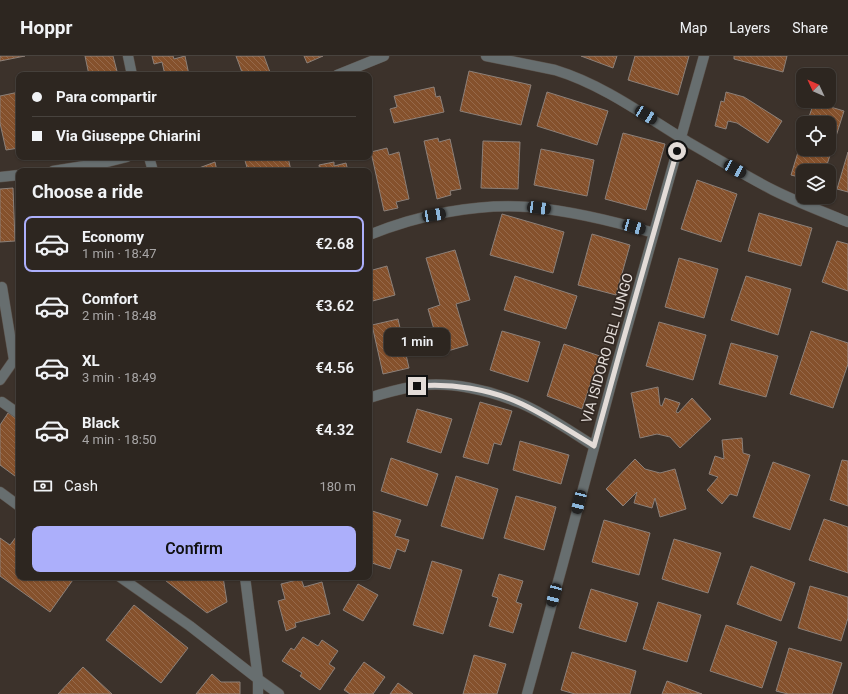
<!DOCTYPE html>
<meta charset="utf-8">
<style>
body{margin:0;font-family:Roboto,sans-serif;background:#39322d;color:#f1f3f6;height:100vh;display:flex;flex-direction:column;font-size:15px;white-space:nowrap}
*{box-sizing:border-box;margin:0}
p{font-size:13px;color:#a7a5a5}
.icon{flex:none;width:22px;height:22px;fill:none;stroke:currentColor;stroke-width:2;stroke-linecap:round;stroke-linejoin:round}
.map{position:relative;flex:1;overflow:hidden}
.panel{position:absolute;left:16px;top:112px;width:356px;height:412px;display:flex;flex-direction:column;background:#2d2620;border-radius:8px;box-shadow:0 1px 3px #0004,0 0 0 1px #48433e}
.panel>*{flex:none}
.banner{position:absolute;left:16px;top:16px;width:356px;height:88px;border-radius:8px;box-shadow:0 1px 3px #0004,0 0 0 1px #48433e;display:grid;align-content:center;height:88px;padding:0 16px;background:#2d2620}
.needle{width:26px;rotate:314deg}
.fabs{position:absolute;left:796px;top:12px;display:grid;gap:8px}
.fabs a{display:grid;place-items:center;width:40px;height:40px;border-radius:8px;background:#2d2620;box-shadow:0 1px 3px #0004,0 0 0 1px #48433e;font-size:20px}
.end{position:absolute;width:18px;height:18px;margin:-9px;border:5px solid #e3dcd8;background:#111;box-shadow:0 0 0 2px #111}
.from{border-radius:50%}
.bubble{position:absolute;height:28px;border-radius:8px;background:#2d2620;box-shadow:0 1px 3px #0004,0 0 0 1px #48433e;font-size:13px;font-weight:600;line-height:28px;text-align:center}
.car{position:absolute;width:12px;height:24px;margin:-12px -6px;border-radius:5px;box-shadow:0 0 3px 1px #0007;background:linear-gradient(#222 24%,#8ab4d8 0 40%,#222 0 76%,#8ab4d8 0 86%,#222 0)}
.banner b{display:flex;align-items:center;gap:14px;height:38px;font-size:15px}
.banner b+b{border-top:1px solid #48433e}
.banner i{width:10px;height:10px;background:#f1f3f6}
ul{padding:0;list-style:none}
li{display:flex;align-items:center;gap:12px;height:56px;margin:0 8px 6px;padding:0 8px;border:2px solid transparent;border-radius:8px}
li div{flex:1}
li b{display:block;font-size:15px}
li em{font-style:normal;font-weight:600}
li.current{border-color:#acaffb}
li>.icon{width:36px;height:36px;stroke-width:1.5}
h2{padding:0 16px;font-size:18px;line-height:48px}
.pay{display:flex;align-items:center;gap:10px;height:44px;padding:0 16px;font-size:15px}
.pay p{margin-inline-start:auto}
.cta{display:flex;gap:8px;margin-top:auto;padding:8px 16px}
.cta a{flex:1;height:46px;border-radius:8px;background:#acaffb;color:#111;font-size:16px;font-weight:600;line-height:46px;text-align:center}
header{display:flex;align-items:center;gap:24px;box-sizing:border-box;height:56px;padding:0 20px;background:#2d2620;border-bottom:1px solid #48433e}
header strong{font-size:19px}
nav{display:flex;gap:22px;margin-inline-start:auto;font-size:14px}
.map>svg:first-child{display:block}
.building{fill:url(#building-back-hatch);stroke:#8c8079}
.lines{fill:none;stroke-linecap:round;stroke-linejoin:round}
.minor-casing{stroke:#5a514a;stroke-width:11}
.minor{stroke:#676e6f;stroke-width:10}
.route{stroke:#e3dcd8;stroke-width:5}
.labels{text-anchor:middle;dominant-baseline:central;stroke-width:3.5;stroke-linejoin:round;paint-order:stroke}
.street-label{font-size:14px;fill:#e3dcd8;stroke:#322822}
</style>
<header>
<strong>Hoppr</strong>
<nav><a>Map</a><a>Layers</a><a>Share</a></nav>
</header>
<div class="map">
<svg width="848" height="638" viewBox="0 0 848 638">
<defs>
<pattern id="building-back-hatch" width="6" height="6" patternUnits="userSpaceOnUse"><rect width="6" height="6" fill="#85512c"/><path d="M-1 5l2 2M0 0l6 6M5-1l2 2" fill="none" stroke="#96694a"/></pattern>
</defs>
<rect width="100%" height="100%" fill="#3c322b"/>
<path class="building" d="M 0,0 L 25,0 L 0,5 Z
M 85,0 L 113,0 L 118,19 L 89,19 Z
M 152,0 L 173,0 L 174,3 L 185,0 L 189,19 L 165,19 L 162,6 L 154,8 Z
M 236,0 L 264,0 L 271,19 L 243,19 Z
M 304,0 L 323,0 L 307,7 Z
M 581,0 L 617,0 L 613,12 Z
M 635,0 L 689,0 L 678,39 L 628,24 Z
M 734,0 L 787,0 L 783,16 L 734,3 Z
M 469,15 L 531,29 L 521,69 L 460,55 Z
M 434,31 L 436,41 L 440,40 L 444,56 L 394,67 L 390,53 L 397,51 L 394,40 Z
M 19,36 L 19,92 L 6,94 L 0,67 L 0,40 Z
M 547,36 L 608,55 L 597,89 L 537,70 Z
M 726,36 L 744,41 L 782,65 L 768,87 L 737,67 L 728,65 L 726,73 L 715,70 L 721,45 L 724,46 Z
M 814,46 L 844,55 L 825,115 L 803,115 L 803,122 L 791,119 L 803,80 L 803,93 L 829,93 L 829,67 L 807,67 Z
M 623,77 L 665,88 L 646,154 L 605,143 Z
M 438,82 L 439,86 L 450,83 L 461,133 L 450,135 L 451,139 L 437,143 L 424,85 Z
M 483,85 L 520,86 L 518,133 L 481,132 Z
M 387,92 L 389,99 L 399,96 L 409,143 L 396,146 L 398,152 L 384,155 L 371,96 Z
M 541,93 L 594,104 L 587,140 L 534,129 Z
M 848,96 L 848,136 L 837,133 Z
M 244,101 L 288,101 L 291,115 L 248,115 Z
M 215,106 L 217,115 L 191,115 Z
M 334,106 L 334,110 L 346,107 L 348,115 L 320,115 L 319,109 Z
M 697,124 L 737,138 L 721,186 L 681,173 Z
M 13,132 L 15,185 L 0,186 L 0,133 Z
M 759,157 L 812,172 L 801,210 L 748,195 Z
M 502,158 L 564,176 L 553,217 L 490,199 Z
M 592,178 L 630,189 L 616,239 L 578,229 Z
M 837,185 L 848,188 L 848,235 L 822,226 Z
M 455,194 L 470,244 L 456,248 L 468,289 L 441,297 L 428,253 L 440,249 L 426,202 Z
M 679,202 L 718,213 L 704,262 L 665,251 Z
M 387,210 L 395,239 L 369,246 L 369,215 Z
M 515,220 L 577,240 L 566,273 L 504,254 Z
M 746,220 L 791,233 L 778,279 L 731,264 Z
M 398,263 L 409,312 L 383,318 L 372,269 Z
M 659,266 L 706,279 L 693,324 L 646,310 Z
M 502,275 L 540,286 L 528,326 L 490,314 Z
M 811,275 L 848,287 L 848,308 L 833,352 L 790,338 Z
M 731,287 L 778,300 L 766,341 L 719,328 Z
M 564,288 L 600,300 L 582,353 L 547,340 Z
M 658,331 L 660,349 L 662,350 L 665,342 L 680,347 L 676,356 L 678,357 L 692,342 L 711,363 L 680,392 L 670,381 L 657,378 L 640,382 L 631,337 Z
M 480,346 L 512,355 L 501,389 L 494,387 L 488,408 L 463,401 Z
M 417,353 L 452,363 L 441,397 L 407,386 Z
M 8,357 L 19,364 L 19,423 L 0,409 L 0,369 Z
M 742,382 L 743,397 L 750,399 L 737,440 L 730,438 L 722,448 L 707,434 L 718,421 L 709,418 L 715,400 L 724,403 L 722,384 Z
M 520,385 L 569,399 L 561,428 L 513,414 Z
M 391,402 L 438,418 L 427,450 L 381,435 Z
M 635,403 L 645,413 L 660,417 L 675,413 L 686,453 L 660,461 L 655,442 L 652,452 L 634,447 L 637,436 L 623,450 L 606,433 Z
M 842,404 L 848,405 L 848,450 L 830,444 Z
M 773,406 L 810,419 L 790,474 L 753,461 Z
M 456,420 L 498,433 L 483,483 L 441,470 Z
M 516,440 L 556,451 L 544,494 L 504,482 Z
M 369,454 L 401,464 L 395,480 L 409,484 L 405,496 L 397,493 L 390,513 L 369,506 L 369,480 L 372,472 L 369,471 Z
M 824,463 L 848,471 L 848,517 L 809,504 Z
M 604,464 L 650,477 L 639,519 L 592,506 Z
M 19,477 L 19,521 L 75,521 L 50,556 L 0,520 L 0,482 L 10,489 Z
M 674,483 L 721,497 L 708,537 L 662,523 Z
M 432,505 L 462,514 L 443,578 L 413,569 Z
M 751,510 L 795,527 L 781,565 L 737,548 Z
M 499,518 L 523,525 L 516,546 L 522,548 L 513,577 L 489,570 L 498,542 L 492,540 Z
M 161,521 L 223,521 L 227,546 L 207,557 Z
M 301,523 L 304,531 L 322,526 L 330,558 L 295,567 L 296,571 L 286,575 L 278,545 L 285,543 L 281,528 Z
M 358,528 L 378,539 L 363,565 L 343,554 Z
M 810,530 L 848,541 L 848,562 L 841,585 L 798,572 Z
M 591,533 L 638,547 L 626,586 L 579,572 Z
M 658,546 L 701,559 L 687,606 L 643,593 Z
M 134,549 L 188,592 L 161,627 L 106,584 Z
M 726,569 L 777,586 L 762,632 L 710,615 Z
M 303,581 L 318,590 L 322,584 L 338,595 L 329,608 L 335,612 L 320,634 L 300,620 L 302,617 L 282,605 L 291,592 L 294,594 Z
M 789,592 L 842,607 L 832,638 L 788,638 L 776,635 Z
M 572,596 L 636,615 L 630,638 L 575,638 L 561,634 Z
M 474,599 L 506,608 L 497,638 L 463,638 Z
M 364,606 L 385,621 L 373,638 L 350,638 L 344,634 Z
M 83,611 L 112,638 L 58,638 Z
M 212,618 L 221,626 L 240,626 L 240,638 L 196,638 Z
M 667,625 L 702,638 L 662,638 Z
M 398,627 L 413,638 L 390,638 Z"/>
<g class="lines">
<g class="minor-casing">
<path id="minor" d="M 128,0 L 132,19
M 486,0 L 555,14 C 604,29 645,60 688,86 C 716,102 744,119 773,134 C 797,146 823,156 848,166
M 337,19 L 384,0
M 149,101 L 153,115
M 53,115 L 103,107 L 127,101
M 0,121 L 19,119
M 369,179 C 418,159 477,147 529,151 C 572,155 613,165 654,177
M 0,324 L 14,304 L 2,231
M 369,342 C 384,337 400,333 416,330 C 450,325 489,334 520,347 C 546,358 570,375 594,390
M 2,346 L 19,358
M 0,436 L 19,450
M 120,521 L 190,570 L 258,623 L 279,638
M 245,521 L 258,623 L 258,638
M 527,638 L 562,511 L 612,325 L 704,0"/>
</g>
<use href="#minor" class="minor"/>
</g>
<g class="lines">
<path class="route" d="M 417,330 C 451,327 490,333 522,348 C 547,360 570,375 594,390 L 621,292 L 677,95"/>
</g>
<g class="labels">
<g class="street-label">
<text transform="translate(607 292) rotate(-74)">VIA ISIDORO DEL LUNGO</text>
</g>
</g>
</svg>
<div class="fabs">
<a><svg class="needle" viewBox="-14 -14 28 28"><path d="M0-13l5 13h-10z" fill="#e53935"/><path d="M0 13l5-13h-10z" fill="#a7a5a5"/></svg></a>
<a><svg class="icon" aria-label="locate" viewBox="0 0 24 24"><circle cx="12" cy="12" r="6"/><path d="M12 2v4M12 18v4M2 12h4M18 12h4"/></svg></a>
<a><svg class="icon" aria-label="layers" viewBox="0 0 24 24"><path d="M12 4l9 5-9 5-9-5zM3 14l9 5 9-5"/></svg></a>
</div>
<i class="end from" style="left:677px;top:95px"></i>
<i class="end" style="left:417px;top:330px"></i>
<div class="bubble" style="left:384px;top:272px;width:66px">1 min</div>
<i class="car" style="left:646px;top:59px;rotate:122deg"></i>
<i class="car" style="left:735px;top:113px;rotate:119deg"></i>
<i class="car" style="left:539px;top:152px;rotate:97deg"></i>
<i class="car" style="left:434px;top:159px;rotate:80deg"></i>
<i class="car" style="left:634px;top:171px;rotate:106deg"></i>
<i class="car" style="left:579px;top:446px;rotate:194deg"></i>
<i class="car" style="left:554px;top:539px;rotate:195deg"></i>
<div class="banner">
<b><i class="from"></i>Para compartir</b>
<b><i></i>Via Giuseppe Chiarini</b>
</div>
<section class="panel">
<h2>Choose a ride</h2>
<ul>
<li class="current"><svg class="icon" aria-label="car" viewBox="0 0 24 24"><path d="M5 17H2v-5l4-1 3-4h7l3 4 3 1v5h-3M9 17h6M6 11h13"/><circle cx="7" cy="17" r="2"/><circle cx="17" cy="17" r="2"/></svg><div><b>Economy</b><p>1 min · 18:47</p></div><em>€2.68</em></li>
<li><svg class="icon" aria-label="car" viewBox="0 0 24 24"><path d="M5 17H2v-5l4-1 3-4h7l3 4 3 1v5h-3M9 17h6M6 11h13"/><circle cx="7" cy="17" r="2"/><circle cx="17" cy="17" r="2"/></svg><div><b>Comfort</b><p>2 min · 18:48</p></div><em>€3.62</em></li>
<li><svg class="icon" aria-label="car" viewBox="0 0 24 24"><path d="M5 17H2v-5l4-1 3-4h7l3 4 3 1v5h-3M9 17h6M6 11h13"/><circle cx="7" cy="17" r="2"/><circle cx="17" cy="17" r="2"/></svg><div><b>XL</b><p>3 min · 18:49</p></div><em>€4.56</em></li>
<li><svg class="icon" aria-label="car" viewBox="0 0 24 24"><path d="M5 17H2v-5l4-1 3-4h7l3 4 3 1v5h-3M9 17h6M6 11h13"/><circle cx="7" cy="17" r="2"/><circle cx="17" cy="17" r="2"/></svg><div><b>Black</b><p>4 min · 18:50</p></div><em>€4.32</em></li>
</ul>
<div class="pay"><svg class="icon" aria-label="cash" viewBox="0 0 24 24"><path d="M3 7h18v10H3z"/><circle cx="12" cy="12" r="2"/></svg>Cash<p>180 m</p></div>
<div class="cta"><a>Confirm</a></div>
</section>
</div>
